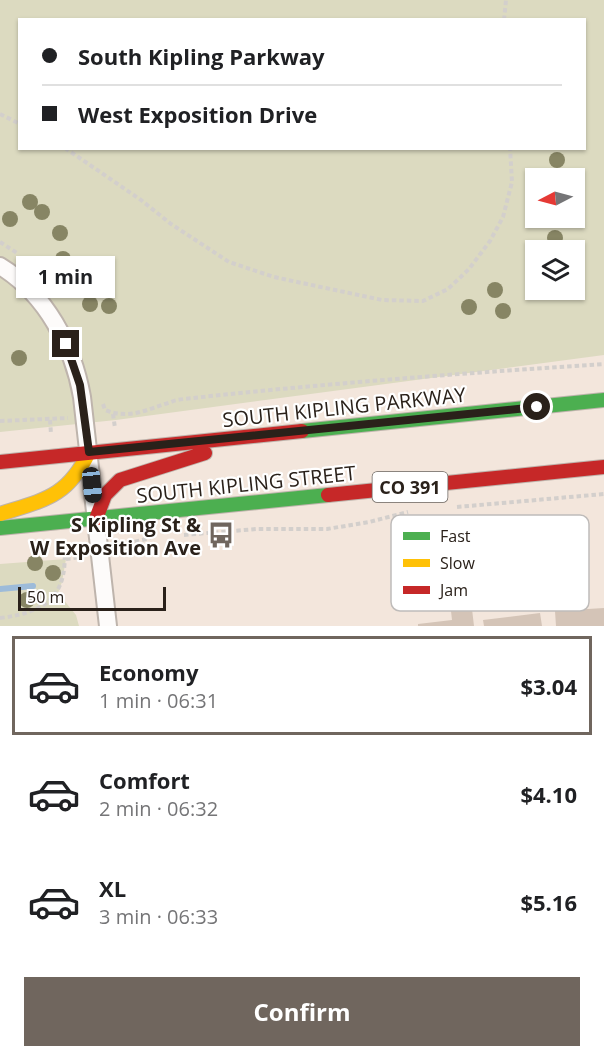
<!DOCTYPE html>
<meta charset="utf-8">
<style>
body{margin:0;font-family:"Open Sans",sans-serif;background:#f2f2f2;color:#202124;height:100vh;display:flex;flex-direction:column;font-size:22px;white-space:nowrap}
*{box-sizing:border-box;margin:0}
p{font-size:20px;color:#757577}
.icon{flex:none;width:33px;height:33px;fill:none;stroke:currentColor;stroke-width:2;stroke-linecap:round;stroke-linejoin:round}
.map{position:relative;height:626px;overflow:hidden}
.panel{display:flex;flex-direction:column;background:#fff;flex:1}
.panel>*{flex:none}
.top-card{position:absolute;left:18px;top:18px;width:568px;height:132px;border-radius:0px;box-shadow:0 2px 4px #0004;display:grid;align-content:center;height:132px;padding:0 24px;background:#fff}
.needle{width:39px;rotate:264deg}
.tools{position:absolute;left:525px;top:168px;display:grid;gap:12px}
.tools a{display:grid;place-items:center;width:60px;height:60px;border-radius:0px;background:#fff;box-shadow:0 2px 4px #0004;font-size:30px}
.scale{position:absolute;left:18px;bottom:15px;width:148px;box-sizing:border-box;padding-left:6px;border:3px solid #2a211a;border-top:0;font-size:16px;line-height:21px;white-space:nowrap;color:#2a211a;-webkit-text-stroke:4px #fff;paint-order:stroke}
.end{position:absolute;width:27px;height:27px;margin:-14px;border:8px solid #2a211a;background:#fff;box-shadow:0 0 0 3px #fff}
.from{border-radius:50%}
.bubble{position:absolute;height:42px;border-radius:0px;background:#fff;box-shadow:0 2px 4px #0004;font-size:20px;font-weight:700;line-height:42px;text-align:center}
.car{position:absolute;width:18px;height:36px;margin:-18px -9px;border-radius:8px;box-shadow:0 0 4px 2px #0007;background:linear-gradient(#222 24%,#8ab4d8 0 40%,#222 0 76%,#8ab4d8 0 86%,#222 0)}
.top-card b{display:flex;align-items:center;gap:21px;height:57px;font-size:22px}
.top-card b+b{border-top:2px solid #e0e0e0}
.top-card i{width:15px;height:15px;background:#202124}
ul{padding:10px 0 0;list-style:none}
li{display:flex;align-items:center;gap:18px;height:99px;margin:0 12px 9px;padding:0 12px;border:3px solid transparent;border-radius:0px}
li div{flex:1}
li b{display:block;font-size:22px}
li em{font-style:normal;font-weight:700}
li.on{border-color:#70665e}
li>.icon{width:54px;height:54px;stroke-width:1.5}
.primary-button{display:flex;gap:12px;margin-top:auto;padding:12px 24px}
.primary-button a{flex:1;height:69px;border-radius:0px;background:#70665e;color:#fff;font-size:24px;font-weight:700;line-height:69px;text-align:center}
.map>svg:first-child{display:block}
.green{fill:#dcdac0;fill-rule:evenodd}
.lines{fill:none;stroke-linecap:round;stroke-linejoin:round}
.stream{stroke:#9dbbd9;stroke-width:6}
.building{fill:#d4c4b7}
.street-casing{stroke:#beb4ac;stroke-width:20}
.fast-casing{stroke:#beb4ac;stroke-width:16}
.slow-casing{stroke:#beb4ac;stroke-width:16}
.jam-casing{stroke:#beb4ac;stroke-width:16}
.path{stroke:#d3cfcc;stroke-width:4;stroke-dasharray:4.5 3;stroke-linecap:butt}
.street{stroke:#fdfbfa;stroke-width:16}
.fast{stroke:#4caf50;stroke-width:14}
.slow{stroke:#ffc107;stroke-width:14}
.jam{stroke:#c62828;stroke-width:14}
.tree{fill:#878564}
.route{stroke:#2a211a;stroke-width:8}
.labels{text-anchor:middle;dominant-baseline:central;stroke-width:4.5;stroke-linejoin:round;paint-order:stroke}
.shield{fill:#fff;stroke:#6a645f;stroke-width:1.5}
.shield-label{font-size:18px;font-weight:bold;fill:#2a211a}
.street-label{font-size:20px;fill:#2a211a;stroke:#fff}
.poi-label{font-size:20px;font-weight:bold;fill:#2a211a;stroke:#fff;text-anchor:end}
.key{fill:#fff;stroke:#bfbcba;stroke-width:1.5}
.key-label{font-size:16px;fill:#2a211a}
</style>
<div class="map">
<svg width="604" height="626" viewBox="0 0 604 626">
<rect width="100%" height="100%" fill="#f3e6dc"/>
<path class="green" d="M 0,0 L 604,0 L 604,355 L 116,420 L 0,432 ZM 20,20 L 585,20 L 585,148 L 20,148 ZM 536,178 L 574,178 L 574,218 L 536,218 ZM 536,250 L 574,250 L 574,290 L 536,290 Z
M 66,559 L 62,582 L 58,593 L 76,615 L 79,626 L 0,626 L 0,564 Z"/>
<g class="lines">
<path class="stream" d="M 0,589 L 33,586"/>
</g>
<path class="building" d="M 604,608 L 604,626 L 556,626 L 555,611 Z
M 472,609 L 474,626 L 418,626 L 418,624 L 452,620 L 451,611 Z
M 540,613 L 542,626 L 484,626 L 483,620 Z"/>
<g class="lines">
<g class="street-casing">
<path id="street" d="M 0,266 C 46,294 73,346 82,397 L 108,626"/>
</g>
<g class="fast-casing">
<path id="fast" d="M 302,431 L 604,400
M 0,528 L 328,495"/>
</g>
<g class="slow-casing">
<path id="slow" d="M 0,514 C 44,500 68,497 89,452"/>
</g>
<g class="jam-casing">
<path id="jam" d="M 0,462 L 302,431
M 328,495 L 604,467
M 96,519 L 105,495 L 120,480 L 205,453"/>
</g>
<path class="path" d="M 504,20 L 506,0
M 0,114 L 20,124
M 65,148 L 141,200 L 171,224 L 229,262 L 274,277 L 382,300 L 423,301 L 448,289 L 469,269 L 490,241 L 503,217 L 512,182 L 510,148
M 0,242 L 17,253
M 103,404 L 105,410 C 129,420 148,409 171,402 C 178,399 186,399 193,398 C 330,383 467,373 604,364
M 113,414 L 115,428
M 50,420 L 51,434
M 0,421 L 68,418
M 457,507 L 604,494
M 184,535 L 256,529 L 327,529 L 369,522 L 408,512
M 117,553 L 127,551 L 134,542 L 150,538
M 66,559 L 83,557
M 0,618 C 49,612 69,594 64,543"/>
<use href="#street" class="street"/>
<use href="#fast" class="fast"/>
<use href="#slow" class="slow"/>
<use href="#jam" class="jam"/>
</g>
<g class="tree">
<circle cx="557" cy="160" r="8"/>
<circle cx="30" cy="202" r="8"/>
<circle cx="42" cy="212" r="8"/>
<circle cx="10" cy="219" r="8"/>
<circle cx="60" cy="233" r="8"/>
<circle cx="555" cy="238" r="8"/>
<circle cx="63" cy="259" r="8"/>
<circle cx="80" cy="284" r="8"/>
<circle cx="495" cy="290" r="8"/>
<circle cx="90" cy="304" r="8"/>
<circle cx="109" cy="306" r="8"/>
<circle cx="469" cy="307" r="8"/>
<circle cx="503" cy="311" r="8"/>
<circle cx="19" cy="358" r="8"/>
<circle cx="35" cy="563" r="8"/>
<circle cx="53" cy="573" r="8"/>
<circle cx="27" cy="600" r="8"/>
</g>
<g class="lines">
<path class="route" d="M 66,344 L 80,385 L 89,452 L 537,407"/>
</g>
<defs>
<g id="bus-bare" transform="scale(2.07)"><path d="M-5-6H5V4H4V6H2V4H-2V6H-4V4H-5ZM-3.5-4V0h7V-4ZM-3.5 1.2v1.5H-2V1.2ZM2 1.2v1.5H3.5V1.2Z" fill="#70665e" stroke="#fff" stroke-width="2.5" paint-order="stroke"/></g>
</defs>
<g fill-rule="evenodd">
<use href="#bus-bare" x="221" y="535"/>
</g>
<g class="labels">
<rect class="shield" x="372.5" y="472" width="75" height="30" rx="4.5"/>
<g class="shield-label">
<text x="410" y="487">CO 391</text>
</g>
<g class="street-label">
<text transform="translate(344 407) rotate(-6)">SOUTH KIPLING PARKWAY</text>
<text transform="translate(246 484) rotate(-6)">SOUTH KIPLING STREET</text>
</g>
<g class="poi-label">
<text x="201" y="524">S Kipling St &amp;<tspan x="201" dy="23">W Exposition Ave</tspan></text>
</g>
</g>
<rect x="391" y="515" width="198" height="96" rx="9" class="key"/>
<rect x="403" y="532" width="27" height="8" fill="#4caf50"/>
<rect x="403" y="559" width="27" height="8" fill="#ffc107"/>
<rect x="403" y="586" width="27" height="8" fill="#c62828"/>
<g class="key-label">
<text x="440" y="542">Fast</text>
<text x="440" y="569">Slow</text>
<text x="440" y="596">Jam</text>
</g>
</svg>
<div class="tools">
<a><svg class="needle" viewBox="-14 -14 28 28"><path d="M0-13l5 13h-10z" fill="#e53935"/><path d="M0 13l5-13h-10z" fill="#757577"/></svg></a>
<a><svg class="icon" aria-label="layers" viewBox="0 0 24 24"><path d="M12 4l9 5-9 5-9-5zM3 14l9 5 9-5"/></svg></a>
</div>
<div class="scale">50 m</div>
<i class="end from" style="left:537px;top:407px"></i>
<i class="end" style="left:66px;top:344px"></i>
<div class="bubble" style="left:16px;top:256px;width:99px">1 min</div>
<i class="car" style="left:92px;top:485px;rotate:174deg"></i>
<div class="top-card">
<b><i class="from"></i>South Kipling Parkway</b>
<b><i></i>West Exposition Drive</b>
</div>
</div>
<section class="panel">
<ul>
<li class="on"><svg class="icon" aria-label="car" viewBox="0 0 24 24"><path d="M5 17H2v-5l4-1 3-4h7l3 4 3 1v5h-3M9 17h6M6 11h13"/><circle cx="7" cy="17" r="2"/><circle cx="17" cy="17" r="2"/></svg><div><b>Economy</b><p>1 min · 06:31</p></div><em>$3.04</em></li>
<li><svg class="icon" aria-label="car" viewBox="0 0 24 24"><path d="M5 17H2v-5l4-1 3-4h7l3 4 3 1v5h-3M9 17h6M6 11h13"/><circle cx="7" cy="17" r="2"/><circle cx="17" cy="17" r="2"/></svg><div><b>Comfort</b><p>2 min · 06:32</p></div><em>$4.10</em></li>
<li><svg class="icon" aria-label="car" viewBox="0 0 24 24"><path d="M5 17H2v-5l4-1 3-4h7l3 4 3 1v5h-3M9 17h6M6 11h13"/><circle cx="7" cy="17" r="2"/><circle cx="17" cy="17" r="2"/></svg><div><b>XL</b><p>3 min · 06:33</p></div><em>$5.16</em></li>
</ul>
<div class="primary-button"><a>Confirm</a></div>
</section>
